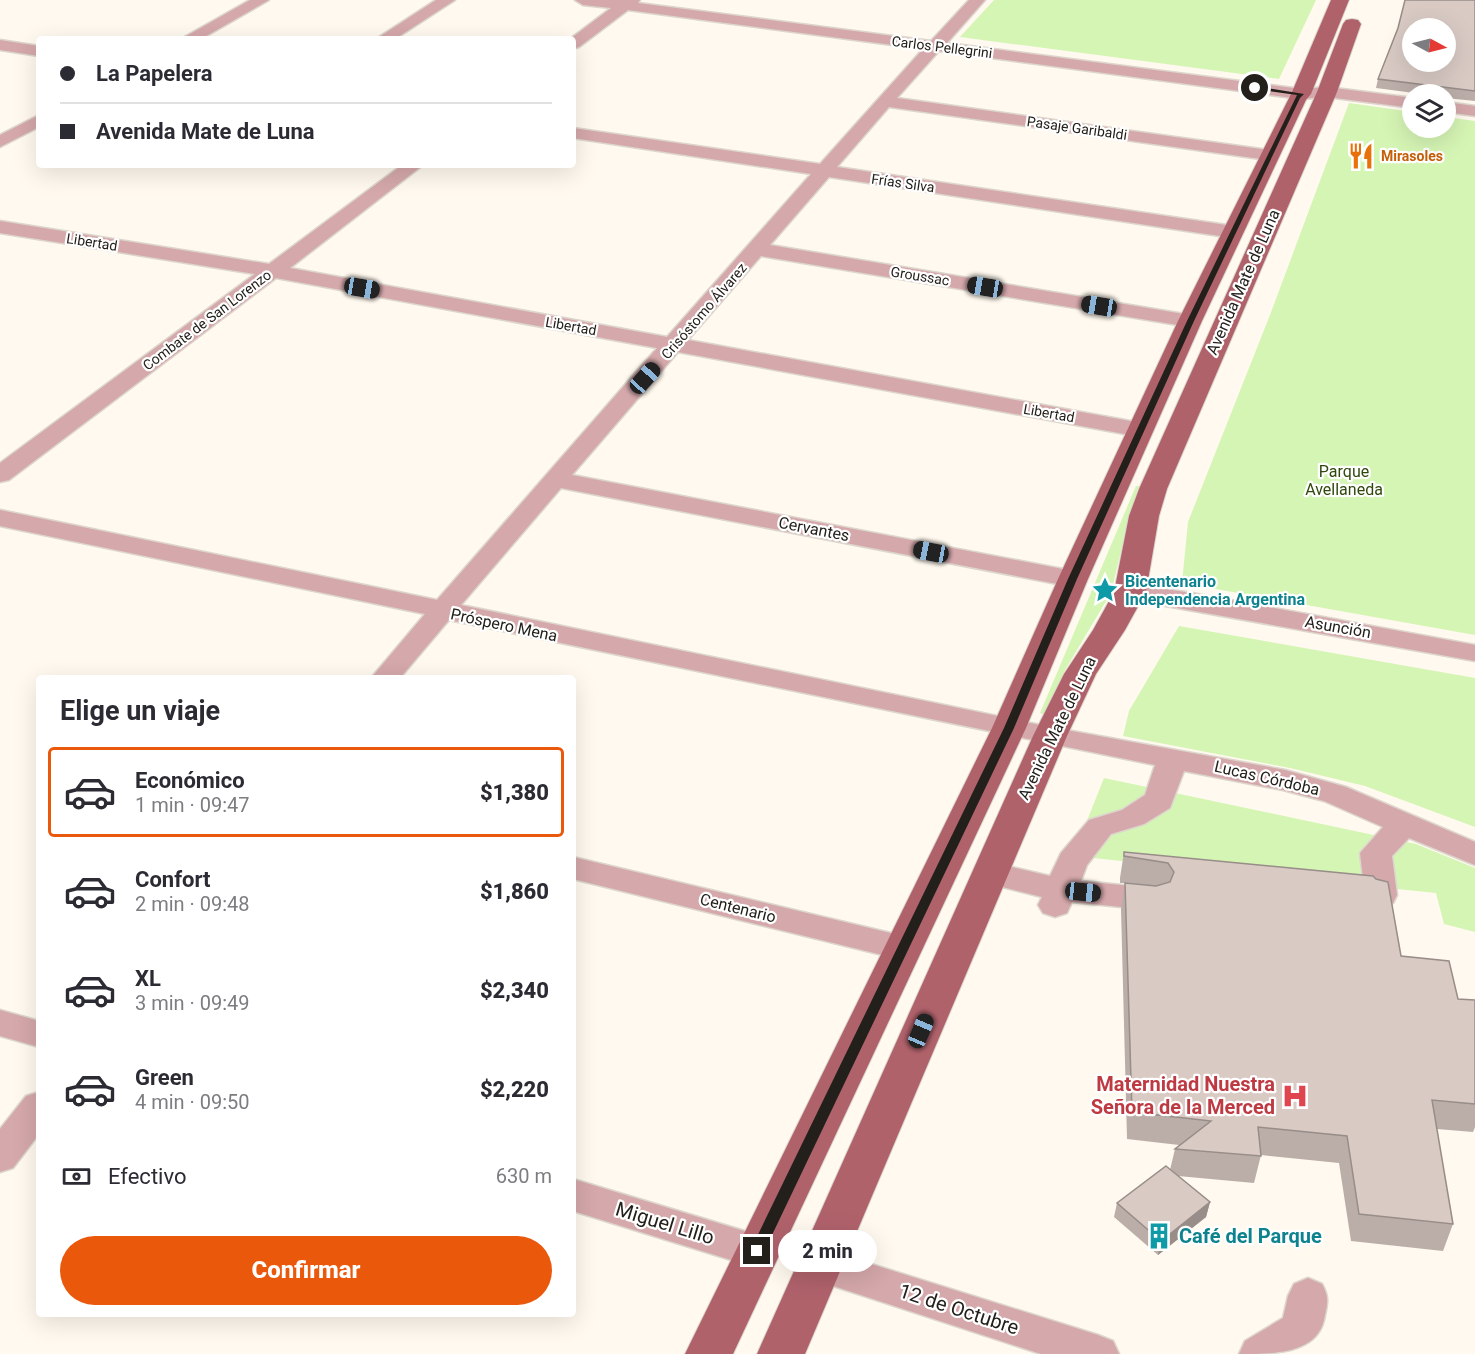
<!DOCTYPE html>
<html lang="es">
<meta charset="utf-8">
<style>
body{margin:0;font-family:Roboto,sans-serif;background:#f2f2f3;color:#2b2b33;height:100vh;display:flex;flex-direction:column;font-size:22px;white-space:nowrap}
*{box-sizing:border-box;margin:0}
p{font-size:20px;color:#7c7c81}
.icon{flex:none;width:33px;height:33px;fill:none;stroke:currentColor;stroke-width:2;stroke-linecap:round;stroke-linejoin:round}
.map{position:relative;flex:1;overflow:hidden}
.panel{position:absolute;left:36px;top:675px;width:540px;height:642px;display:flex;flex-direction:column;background:#fff;border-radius:6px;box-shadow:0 6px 24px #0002}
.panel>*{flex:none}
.banner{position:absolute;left:36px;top:36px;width:540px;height:132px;border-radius:6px;box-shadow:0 6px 24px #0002;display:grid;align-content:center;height:132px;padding:0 24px;background:#fff}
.needle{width:39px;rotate:97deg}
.buttons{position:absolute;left:1402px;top:18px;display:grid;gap:12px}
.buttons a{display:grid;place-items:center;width:54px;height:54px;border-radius:50%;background:#fff;box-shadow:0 6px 24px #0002;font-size:30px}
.end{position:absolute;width:27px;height:27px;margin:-14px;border:8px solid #23201b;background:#fff;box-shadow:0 0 0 3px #fff}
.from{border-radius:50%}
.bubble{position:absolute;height:42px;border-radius:21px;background:#fff;box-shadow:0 6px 24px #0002;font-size:20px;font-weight:800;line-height:42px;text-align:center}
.car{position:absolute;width:18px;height:36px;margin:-18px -9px;border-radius:8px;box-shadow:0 0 4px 2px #0007;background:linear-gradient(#222 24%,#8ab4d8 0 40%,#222 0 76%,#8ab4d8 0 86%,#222 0)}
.banner b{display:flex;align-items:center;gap:21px;height:57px;font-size:22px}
.banner b+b{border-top:2px solid #e1e1e2}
.banner i{width:15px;height:15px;background:#2b2b33}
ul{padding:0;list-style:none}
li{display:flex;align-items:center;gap:18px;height:90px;margin:0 12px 9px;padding:0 12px;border:3px solid transparent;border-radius:6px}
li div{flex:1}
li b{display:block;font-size:22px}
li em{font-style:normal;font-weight:800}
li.active{border-color:#ea580c}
li>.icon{width:54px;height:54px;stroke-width:1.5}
h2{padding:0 24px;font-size:27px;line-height:72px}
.pay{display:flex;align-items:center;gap:15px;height:66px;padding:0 24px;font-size:22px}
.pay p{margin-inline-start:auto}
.action{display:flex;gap:12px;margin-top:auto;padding:12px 24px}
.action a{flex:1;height:69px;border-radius:36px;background:#ea580c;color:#fff;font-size:24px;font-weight:800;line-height:69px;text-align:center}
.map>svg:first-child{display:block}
.green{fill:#d5f5b4}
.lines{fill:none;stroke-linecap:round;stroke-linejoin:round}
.minor-casing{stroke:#dcd6cd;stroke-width:3}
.major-casing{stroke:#dcd6cd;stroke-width:2}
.minor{fill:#d5a8ab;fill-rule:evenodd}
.major{fill:#b0626b;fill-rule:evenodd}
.wall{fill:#bbaea9}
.shaded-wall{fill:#988d89}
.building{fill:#d9cac4;stroke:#988d89;stroke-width:1.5;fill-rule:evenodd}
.route{fill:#23201b}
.labels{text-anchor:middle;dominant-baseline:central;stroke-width:4.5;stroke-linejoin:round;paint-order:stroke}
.far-street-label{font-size:14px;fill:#23201b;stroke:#fff}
.far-food-label{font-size:14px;font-weight:bold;fill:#c56008;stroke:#fff;text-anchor:start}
.street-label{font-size:16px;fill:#23201b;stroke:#fff}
.park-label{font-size:16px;fill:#30480b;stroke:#fff}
.culture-label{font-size:16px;font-weight:bold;fill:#0d838f;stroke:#fff;text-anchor:start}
.near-health-label{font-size:20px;font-weight:bold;fill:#be3a42;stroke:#fff;text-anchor:end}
.near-street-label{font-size:20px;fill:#23201b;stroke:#fff}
.near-culture-label{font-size:20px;font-weight:bold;fill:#0d838f;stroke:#fff;text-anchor:start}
</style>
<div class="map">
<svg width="1475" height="1354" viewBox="0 0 1475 1354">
<rect width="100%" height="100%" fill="#fff9ef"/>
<path class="green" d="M 994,0 L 1316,0 L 1279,79 L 960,37 Z
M 1349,103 L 1413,112 L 1413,128 L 1446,128 L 1446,117 L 1475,121 L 1475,635 L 1182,583 L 1188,522 L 1270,315 Z
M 1136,486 L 1139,486 L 1130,513 L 1111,593 L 1065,670 L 1045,715 L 1040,713 Z
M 1179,626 L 1475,678 L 1475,827 L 1365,786 L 1290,768 L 1123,736 L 1129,711 Z
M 1104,778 L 1416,844 L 1475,868 L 1475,932 L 1444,924 L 1436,893 L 1073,856 Z"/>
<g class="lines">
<g class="minor-casing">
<path id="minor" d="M 250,0 L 269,0 L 201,39 L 181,39 Z
M 436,0 L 455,0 L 395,39 L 376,39 Z
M 575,0 L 640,0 L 638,3 L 931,41 L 969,0 L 985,0 L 947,43 L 1301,89 L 1327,87 L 1413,98 L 1413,108 L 1327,97 L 1301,99 L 939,51 L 897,98 L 1268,150 L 1274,151 L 1277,155 L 1274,159 L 1268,160 L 889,107 L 837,167 L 1233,226 L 1240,228 L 1243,232 L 1240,236 L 1233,238 L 829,177 L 770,245 L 1190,315 L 1198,316 L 1201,321 L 1198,326 L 1190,327 L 761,256 L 688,340 L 1141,423 L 1149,425 L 1153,430 L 1149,435 L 1141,437 L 678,352 L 572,475 L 1073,571 L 1082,573 L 1086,579 L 1082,585 L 1073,587 L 561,488 L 461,605 L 1050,727 L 1285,770 L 1346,787 L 1475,842 L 1475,865 L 1409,838 L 1392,856 L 1397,895 L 1393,903 L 1381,906 L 1369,903 L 1365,895 L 1360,853 L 1383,827 L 1324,801 L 1283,790 L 1184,771 L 1170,808 L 1144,824 L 1111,834 L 1087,865 L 1081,881 L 1151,888 L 1163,891 L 1167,899 L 1163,907 L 1151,910 L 1072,902 L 1067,913 L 1055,917 L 1043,913 L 1038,905 L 1042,897 L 979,881 L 974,873 L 979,865 L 990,862 L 1050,876 L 1061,853 L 1089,820 L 1122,810 L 1145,795 L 1155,765 L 449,620 L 400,678 L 371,678 L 425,614 L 0,526 L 0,510 L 437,600 L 657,348 L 276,278 L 9,480 L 0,482 L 0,463 L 255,274 L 0,233 L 0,221 L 269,264 L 402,165 L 423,165 L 290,268 L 667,337 L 811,174 L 573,138 L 573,128 L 820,164 L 923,49 L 628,10 L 579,47 L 573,49 L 573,39 L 570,39 L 611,8 L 583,5 Z
M 0,40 L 39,46 L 39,56 L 0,50 Z
M 1446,102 L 1475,106 L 1475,116 L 1446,112 Z
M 39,115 L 39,127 L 0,147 L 0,135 Z
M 1130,584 L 1192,593 L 1475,645 L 1475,661 L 1121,598 L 1117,592 L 1121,586 Z
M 573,857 L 903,936 L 915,939 L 920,948 L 915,957 L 903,960 L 573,879 Z
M 0,1010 L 39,1021 L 39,1047 L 0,1036 Z
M 39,1092 L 39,1134 L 13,1168 L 0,1172 L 0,1129 L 26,1096 Z
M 573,1179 L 771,1239 L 777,1251 L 771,1263 L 757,1268 L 573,1211 Z
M 820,1248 L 1098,1335 L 1113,1341 L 1119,1354 L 1041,1354 L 806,1277 L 800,1265 L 806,1253 Z
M 1308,1278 L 1322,1284 C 1330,1299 1327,1304 1324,1320 C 1316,1354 1273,1354 1239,1354 L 1245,1341 L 1283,1318 L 1288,1296 L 1294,1284 Z"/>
</g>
<g class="major-casing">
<path id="major" d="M 1331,0 L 1349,0 L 1311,94 L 1306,100 L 1202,321 L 1088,579 L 1026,728 L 733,1354 L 685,1354 L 992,728 L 1058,579 L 1178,321 L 1292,92 Z
M 1352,19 L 1358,20 L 1361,24 L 1337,92 L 1167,489 L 1159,516 L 1146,592 L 1125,630 L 1096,674 L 1067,736 L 805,1354 L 757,1354 L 1033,736 L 1064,674 L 1093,630 L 1114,592 L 1129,516 L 1139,489 L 1317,92 L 1343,24 L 1346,20 Z"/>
</g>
<use href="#minor" class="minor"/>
<use href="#major" class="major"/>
</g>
<path class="wall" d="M 1475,0 L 1475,101 L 1446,98 L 1446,94 L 1422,94 L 1376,88 L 1378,79 L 1398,28 Z
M 1124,852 L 1373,876 L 1401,956 L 1458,999 L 1475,1000 L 1475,1127 L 1473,1132 L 1437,1129 L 1453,1224 L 1443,1251 L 1351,1241 L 1339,1163 L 1261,1155 L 1254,1183 L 1178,1176 L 1210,1202 L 1206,1217 L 1158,1255 L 1114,1217 L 1117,1203 L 1170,1170 L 1175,1149 L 1179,1145 L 1127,1139 L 1121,909 L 1125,883 L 1120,883 L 1120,878 Z"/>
<path class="shaded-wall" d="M 1210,1202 L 1206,1217 L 1158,1255 L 1161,1241 Z"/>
<path class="building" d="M 1405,0 L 1475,0 L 1475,91 L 1378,79 L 1398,28 ZM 1413,28 L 1446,28 L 1446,62 L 1413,62 Z
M 1124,852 L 1373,876 L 1376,879 L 1388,882 L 1401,956 L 1449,961 L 1458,999 L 1475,1000 L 1475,1104 L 1432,1100 L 1453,1224 L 1359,1214 L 1347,1136 L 1258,1127 L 1261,1156 L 1175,1149 L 1211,1121 L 1132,1112 L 1125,883 L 1156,886 L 1170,882 L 1174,872 L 1168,863 L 1124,856 Z
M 1166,1166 L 1210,1202 L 1161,1241 L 1117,1203 Z"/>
<path class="route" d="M 1255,86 L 1304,94 L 1300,98 L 1194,321 L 1077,579 L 1014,728 L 762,1256 L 752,1256 L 750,1251 L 1004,728 L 1068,579 L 1187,321 L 1297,95 L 1253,89 Z"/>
<defs>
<g id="restaurant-bare" transform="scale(2.07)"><path d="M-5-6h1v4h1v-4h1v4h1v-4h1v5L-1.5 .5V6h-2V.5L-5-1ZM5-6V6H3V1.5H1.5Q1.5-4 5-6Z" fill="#e8710a" stroke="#fff" stroke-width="2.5" paint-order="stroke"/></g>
<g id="sight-bare" transform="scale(2.07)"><path d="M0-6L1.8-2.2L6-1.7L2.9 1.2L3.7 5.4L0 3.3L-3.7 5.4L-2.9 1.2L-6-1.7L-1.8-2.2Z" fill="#0f9aa8" stroke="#fff" stroke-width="2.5" paint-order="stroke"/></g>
<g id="hospital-bare" transform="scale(2.07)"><path d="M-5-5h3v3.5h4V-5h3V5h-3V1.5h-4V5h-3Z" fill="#e0444e" stroke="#fff" stroke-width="2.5" paint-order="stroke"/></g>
<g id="building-bare" transform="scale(2.07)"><path d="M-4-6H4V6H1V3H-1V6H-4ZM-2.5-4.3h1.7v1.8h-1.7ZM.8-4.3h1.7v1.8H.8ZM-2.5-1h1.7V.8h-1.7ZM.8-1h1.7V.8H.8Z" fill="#0f9aa8" stroke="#fff" stroke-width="2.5" paint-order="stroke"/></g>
</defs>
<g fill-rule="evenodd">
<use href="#restaurant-bare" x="1361" y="156"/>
<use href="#sight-bare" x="1105" y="590"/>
<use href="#hospital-bare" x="1295" y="1096"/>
<use href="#building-bare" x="1159" y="1236"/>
</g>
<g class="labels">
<g class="far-street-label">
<text transform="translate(942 47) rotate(7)">Carlos Pellegrini</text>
<text transform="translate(1077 128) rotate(8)">Pasaje Garibaldi</text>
<text transform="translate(903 183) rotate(8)">Frías Silva</text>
<text transform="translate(92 242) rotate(9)">Libertad</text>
<text transform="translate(920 276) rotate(9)">Groussac</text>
<text transform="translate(704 311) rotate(-49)">Crisóstomo Álvarez</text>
<text transform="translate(207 320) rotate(-37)">Combate de San Lorenzo</text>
<text transform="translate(571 326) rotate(10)">Libertad</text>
<text transform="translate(1049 413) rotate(10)">Libertad</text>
</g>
<g class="far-food-label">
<text x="1381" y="156">Mirasoles</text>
</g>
<g class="street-label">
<text transform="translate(1243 282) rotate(-66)">Avenida Mate de Luna</text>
<text transform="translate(814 529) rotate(11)">Cervantes</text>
<text transform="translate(504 625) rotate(12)">Próspero Mena</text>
<text transform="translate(1338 627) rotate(10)">Asunción</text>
<text transform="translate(1057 728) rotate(-64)">Avenida Mate de Luna</text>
<text transform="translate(1267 778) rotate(13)">Lucas Córdoba</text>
<text transform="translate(738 908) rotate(14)">Centenario</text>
</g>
<g class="park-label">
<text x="1344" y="471">Parque<tspan x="1344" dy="18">Avellaneda</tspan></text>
</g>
<g class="culture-label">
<text x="1125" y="581">Bicentenario<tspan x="1125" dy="18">Independencia Argentina</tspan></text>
</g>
<g class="near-health-label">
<text x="1275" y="1084">Maternidad Nuestra<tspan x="1275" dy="23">Señora de la Merced</tspan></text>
</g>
<g class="near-street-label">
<text transform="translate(665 1223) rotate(17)">Miguel Lillo</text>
<text transform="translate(959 1309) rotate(18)">12 de Octubre</text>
</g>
<g class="near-culture-label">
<text x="1179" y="1236">Café del Parque</text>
</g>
</g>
</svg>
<div class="buttons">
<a><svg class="needle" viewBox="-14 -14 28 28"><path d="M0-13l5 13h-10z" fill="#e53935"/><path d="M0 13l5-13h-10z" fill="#7c7c81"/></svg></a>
<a><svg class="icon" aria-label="layers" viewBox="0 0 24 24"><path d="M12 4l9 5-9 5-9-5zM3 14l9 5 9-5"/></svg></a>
</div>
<i class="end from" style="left:1255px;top:88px"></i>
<i class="end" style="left:757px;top:1251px"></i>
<div class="bubble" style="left:778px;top:1230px;width:99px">2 min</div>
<i class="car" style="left:985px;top:287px;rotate:279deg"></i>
<i class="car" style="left:362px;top:288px;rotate:100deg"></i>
<i class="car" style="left:1099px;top:306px;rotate:279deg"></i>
<i class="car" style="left:645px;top:378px;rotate:42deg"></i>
<i class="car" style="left:931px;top:552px;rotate:281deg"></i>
<i class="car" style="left:1083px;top:892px;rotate:96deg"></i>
<i class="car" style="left:921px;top:1031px;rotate:23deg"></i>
<div class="banner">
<b><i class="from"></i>La Papelera</b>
<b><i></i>Avenida Mate de Luna</b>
</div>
<section class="panel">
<h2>Elige un viaje</h2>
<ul>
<li class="active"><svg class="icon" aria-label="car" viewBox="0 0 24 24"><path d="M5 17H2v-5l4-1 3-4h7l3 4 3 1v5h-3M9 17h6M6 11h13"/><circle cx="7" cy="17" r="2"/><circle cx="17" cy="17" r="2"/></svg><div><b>Económico</b><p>1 min · 09:47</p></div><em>$1,380</em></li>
<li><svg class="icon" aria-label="car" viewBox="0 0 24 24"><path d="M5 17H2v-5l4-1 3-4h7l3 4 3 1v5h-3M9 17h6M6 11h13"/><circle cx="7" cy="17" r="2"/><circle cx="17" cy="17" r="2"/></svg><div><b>Confort</b><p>2 min · 09:48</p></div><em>$1,860</em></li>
<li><svg class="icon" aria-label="car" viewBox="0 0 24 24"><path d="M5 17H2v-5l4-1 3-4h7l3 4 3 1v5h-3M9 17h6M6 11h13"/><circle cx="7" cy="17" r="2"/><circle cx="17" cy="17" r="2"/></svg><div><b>XL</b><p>3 min · 09:49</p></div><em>$2,340</em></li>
<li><svg class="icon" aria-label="car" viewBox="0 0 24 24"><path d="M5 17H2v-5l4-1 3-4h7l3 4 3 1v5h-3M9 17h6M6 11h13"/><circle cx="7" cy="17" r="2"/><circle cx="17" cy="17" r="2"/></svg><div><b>Green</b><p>4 min · 09:50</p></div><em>$2,220</em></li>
</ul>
<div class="pay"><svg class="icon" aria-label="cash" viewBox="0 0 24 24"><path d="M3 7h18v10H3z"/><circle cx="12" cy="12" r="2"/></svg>Efectivo<p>630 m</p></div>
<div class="action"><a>Confirmar</a></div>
</section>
</div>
